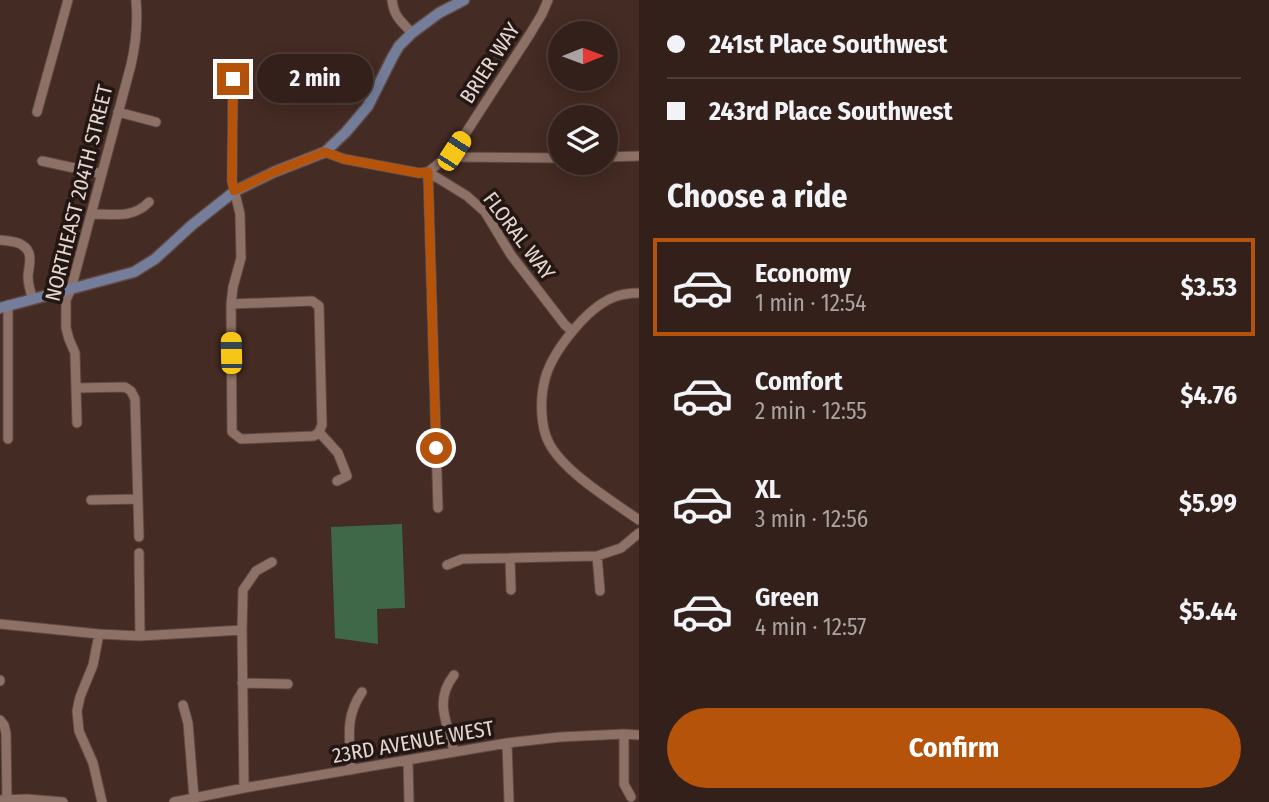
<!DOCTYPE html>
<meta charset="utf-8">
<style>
body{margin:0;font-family:"Fira Sans Condensed",sans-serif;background:#3b2823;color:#f1f3f6;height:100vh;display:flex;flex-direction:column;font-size:26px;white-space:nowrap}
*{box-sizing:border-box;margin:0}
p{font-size:23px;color:#a9a3a2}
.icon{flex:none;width:38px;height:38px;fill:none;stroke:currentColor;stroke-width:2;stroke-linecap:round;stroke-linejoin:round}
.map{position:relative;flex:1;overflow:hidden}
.sheet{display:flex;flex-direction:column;background:#33201a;width:630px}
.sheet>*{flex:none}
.banner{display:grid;align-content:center;height:154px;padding:0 28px;background:#33201a}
.needle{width:46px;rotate:89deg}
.tools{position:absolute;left:548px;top:21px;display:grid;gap:14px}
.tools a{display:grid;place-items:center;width:70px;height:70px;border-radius:50%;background:#33201a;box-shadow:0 4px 18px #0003,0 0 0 2px #4e3e39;font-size:35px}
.end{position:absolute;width:32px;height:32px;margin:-16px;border:9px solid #b45309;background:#fff;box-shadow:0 0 0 4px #fff}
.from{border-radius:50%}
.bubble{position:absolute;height:49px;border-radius:24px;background:#33201a;box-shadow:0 4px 18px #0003,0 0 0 2px #4e3e39;font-size:23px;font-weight:700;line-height:49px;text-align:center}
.car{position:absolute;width:21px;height:42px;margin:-21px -10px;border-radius:9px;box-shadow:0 0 5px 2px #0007;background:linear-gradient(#f5c518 24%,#345 0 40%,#f5c518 0 76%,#345 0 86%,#f5c518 0)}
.banner b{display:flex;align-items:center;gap:24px;height:66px;font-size:26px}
.banner b+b{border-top:2px solid #4e3e39}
.banner i{width:18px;height:18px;background:#f1f3f6}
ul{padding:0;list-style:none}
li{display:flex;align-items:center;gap:21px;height:98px;margin:0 14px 10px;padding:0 14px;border:4px solid transparent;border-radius:0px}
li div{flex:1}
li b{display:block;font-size:26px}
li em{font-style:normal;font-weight:700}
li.on{border-color:#b45309}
li>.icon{width:63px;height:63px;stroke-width:1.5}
h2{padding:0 28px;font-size:32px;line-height:84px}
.action{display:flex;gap:14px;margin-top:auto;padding:14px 28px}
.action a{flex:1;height:80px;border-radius:42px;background:#b45309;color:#fff;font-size:28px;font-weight:700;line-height:80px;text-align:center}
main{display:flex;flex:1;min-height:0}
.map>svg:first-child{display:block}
.green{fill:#3f6849}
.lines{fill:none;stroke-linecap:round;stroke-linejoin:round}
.minor-casing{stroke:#5f4942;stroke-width:11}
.major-casing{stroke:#5f4942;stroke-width:13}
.minor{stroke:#8d7166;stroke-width:9}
.major{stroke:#747e9b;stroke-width:10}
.route{stroke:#b45309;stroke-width:9}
.labels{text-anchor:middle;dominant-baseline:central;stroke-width:7;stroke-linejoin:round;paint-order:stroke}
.street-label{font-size:21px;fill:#e6d5d0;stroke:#221713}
</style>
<main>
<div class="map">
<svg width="639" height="802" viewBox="0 0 639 802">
<rect width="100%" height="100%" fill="#442b23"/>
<path class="green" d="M 402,524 L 405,608 L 377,609 L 378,644 L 335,638 L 331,527 Z"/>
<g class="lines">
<g class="minor-casing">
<path id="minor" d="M 392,0 C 394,17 401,21 412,33
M 233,79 L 232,181 L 240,214 L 241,258 L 233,287 L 231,304 L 232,432 L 241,439 L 314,436 L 319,432
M 37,112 L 68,0
M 118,112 L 156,122
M 325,152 L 344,159 L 419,173 L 428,172
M 449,157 L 560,158
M 606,157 L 639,156
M 42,161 L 102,174
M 428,172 L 438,508
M 428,172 L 467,196 L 485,212 L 511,255 L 565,325 L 572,331
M 428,172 L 454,151 L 530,34 L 542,14 L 548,0
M 91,214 C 113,214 133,219 149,202
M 0,240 C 7,241 17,241 22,245 C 34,252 29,265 28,276 C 28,284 30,291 33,299
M 639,293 C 630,293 621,294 612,298 C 586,309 552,352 545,379 C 540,398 540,426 549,443 C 564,472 612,501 639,520
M 231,304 L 312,301 L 319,306 L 322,425 L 319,432
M 8,305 L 8,439
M 76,388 L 125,387 L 131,391 L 135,399 L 139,537
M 77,423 L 75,353 L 69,339 L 66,328 L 66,300 L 71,289 L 131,65 C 136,43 138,22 136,0
M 319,432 L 338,453 L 347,476 L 337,481
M 91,500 L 138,499
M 139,553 L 140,636
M 597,556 L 600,591
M 510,558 L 511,590
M 447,565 L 462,559 L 597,556 L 621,548 L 639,533
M 0,624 L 99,634 L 140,636 L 242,630
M 99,634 L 93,665 L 80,697 L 77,711 L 79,731 L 93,763 L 102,802
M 454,675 C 433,702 448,723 454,752
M 0,681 L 0,680
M 242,683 L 288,684
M 183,705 L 188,723 L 194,798
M 0,720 L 4,725 L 6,733 L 7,799
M 624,734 L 624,784 L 631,797
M 507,743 L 509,802
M 408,760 L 409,802
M 351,770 C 350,740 344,718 362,692
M 244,788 L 242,630 L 243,590 L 256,571 L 272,562
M 0,800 L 27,799 L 63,802
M 174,802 L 244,788 L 507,743 L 560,737 L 624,734 L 639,735"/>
</g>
<g class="major-casing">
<path id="major" d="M 0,308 L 134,272 L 155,259 L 192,225 L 235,191 L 274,172 L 325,152 L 346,132 L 368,106 L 393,56 L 399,46 L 412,33 L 439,13 L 464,0"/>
</g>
<use href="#minor" class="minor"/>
<use href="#major" class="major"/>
</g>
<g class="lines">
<path class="route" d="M 233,79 L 232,181 L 234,191 L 274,172 L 325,152 L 344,159 L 419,173 L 428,172 L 436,448"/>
</g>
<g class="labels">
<g class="street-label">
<text transform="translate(490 63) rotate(-57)">BRIER WAY</text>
<text transform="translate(79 193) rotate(-76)">NORTHEAST 204TH STREET</text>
<text transform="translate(519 236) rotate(53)">FLORAL WAY</text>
<text transform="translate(413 742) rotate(-10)">23RD AVENUE WEST</text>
</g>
</g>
</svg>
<div class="tools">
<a><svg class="needle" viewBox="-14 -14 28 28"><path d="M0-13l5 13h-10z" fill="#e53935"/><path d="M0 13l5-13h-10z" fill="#a9a3a2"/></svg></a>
<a><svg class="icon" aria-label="layers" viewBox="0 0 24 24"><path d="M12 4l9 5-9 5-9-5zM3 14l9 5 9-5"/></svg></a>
</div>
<i class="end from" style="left:436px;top:448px"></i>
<i class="end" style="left:233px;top:79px"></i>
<div class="bubble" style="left:257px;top:54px;width:116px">2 min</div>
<i class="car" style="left:454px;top:151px;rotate:33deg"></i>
<i class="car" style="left:231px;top:353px;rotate:359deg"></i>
</div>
<section class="sheet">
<div class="banner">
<b><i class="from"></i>241st Place Southwest</b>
<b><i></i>243rd Place Southwest</b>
</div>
<h2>Choose a ride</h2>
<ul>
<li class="on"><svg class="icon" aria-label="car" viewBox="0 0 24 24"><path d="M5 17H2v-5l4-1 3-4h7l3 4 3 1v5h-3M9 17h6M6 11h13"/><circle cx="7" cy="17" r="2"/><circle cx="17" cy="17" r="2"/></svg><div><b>Economy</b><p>1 min · 12:54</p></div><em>$3.53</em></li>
<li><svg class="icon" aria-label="car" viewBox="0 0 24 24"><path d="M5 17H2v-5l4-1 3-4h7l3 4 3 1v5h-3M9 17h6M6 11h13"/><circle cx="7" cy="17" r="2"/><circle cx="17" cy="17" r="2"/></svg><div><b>Comfort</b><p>2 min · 12:55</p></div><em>$4.76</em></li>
<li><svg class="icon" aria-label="car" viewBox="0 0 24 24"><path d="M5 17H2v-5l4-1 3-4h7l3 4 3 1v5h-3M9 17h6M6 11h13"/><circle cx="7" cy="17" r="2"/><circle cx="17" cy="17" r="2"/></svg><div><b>XL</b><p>3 min · 12:56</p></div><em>$5.99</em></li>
<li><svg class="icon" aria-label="car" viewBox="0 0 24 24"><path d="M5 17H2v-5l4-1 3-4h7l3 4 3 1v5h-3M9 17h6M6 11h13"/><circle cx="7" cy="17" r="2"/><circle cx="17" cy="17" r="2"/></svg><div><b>Green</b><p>4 min · 12:57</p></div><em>$5.44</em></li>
</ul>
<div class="action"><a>Confirm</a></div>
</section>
</main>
